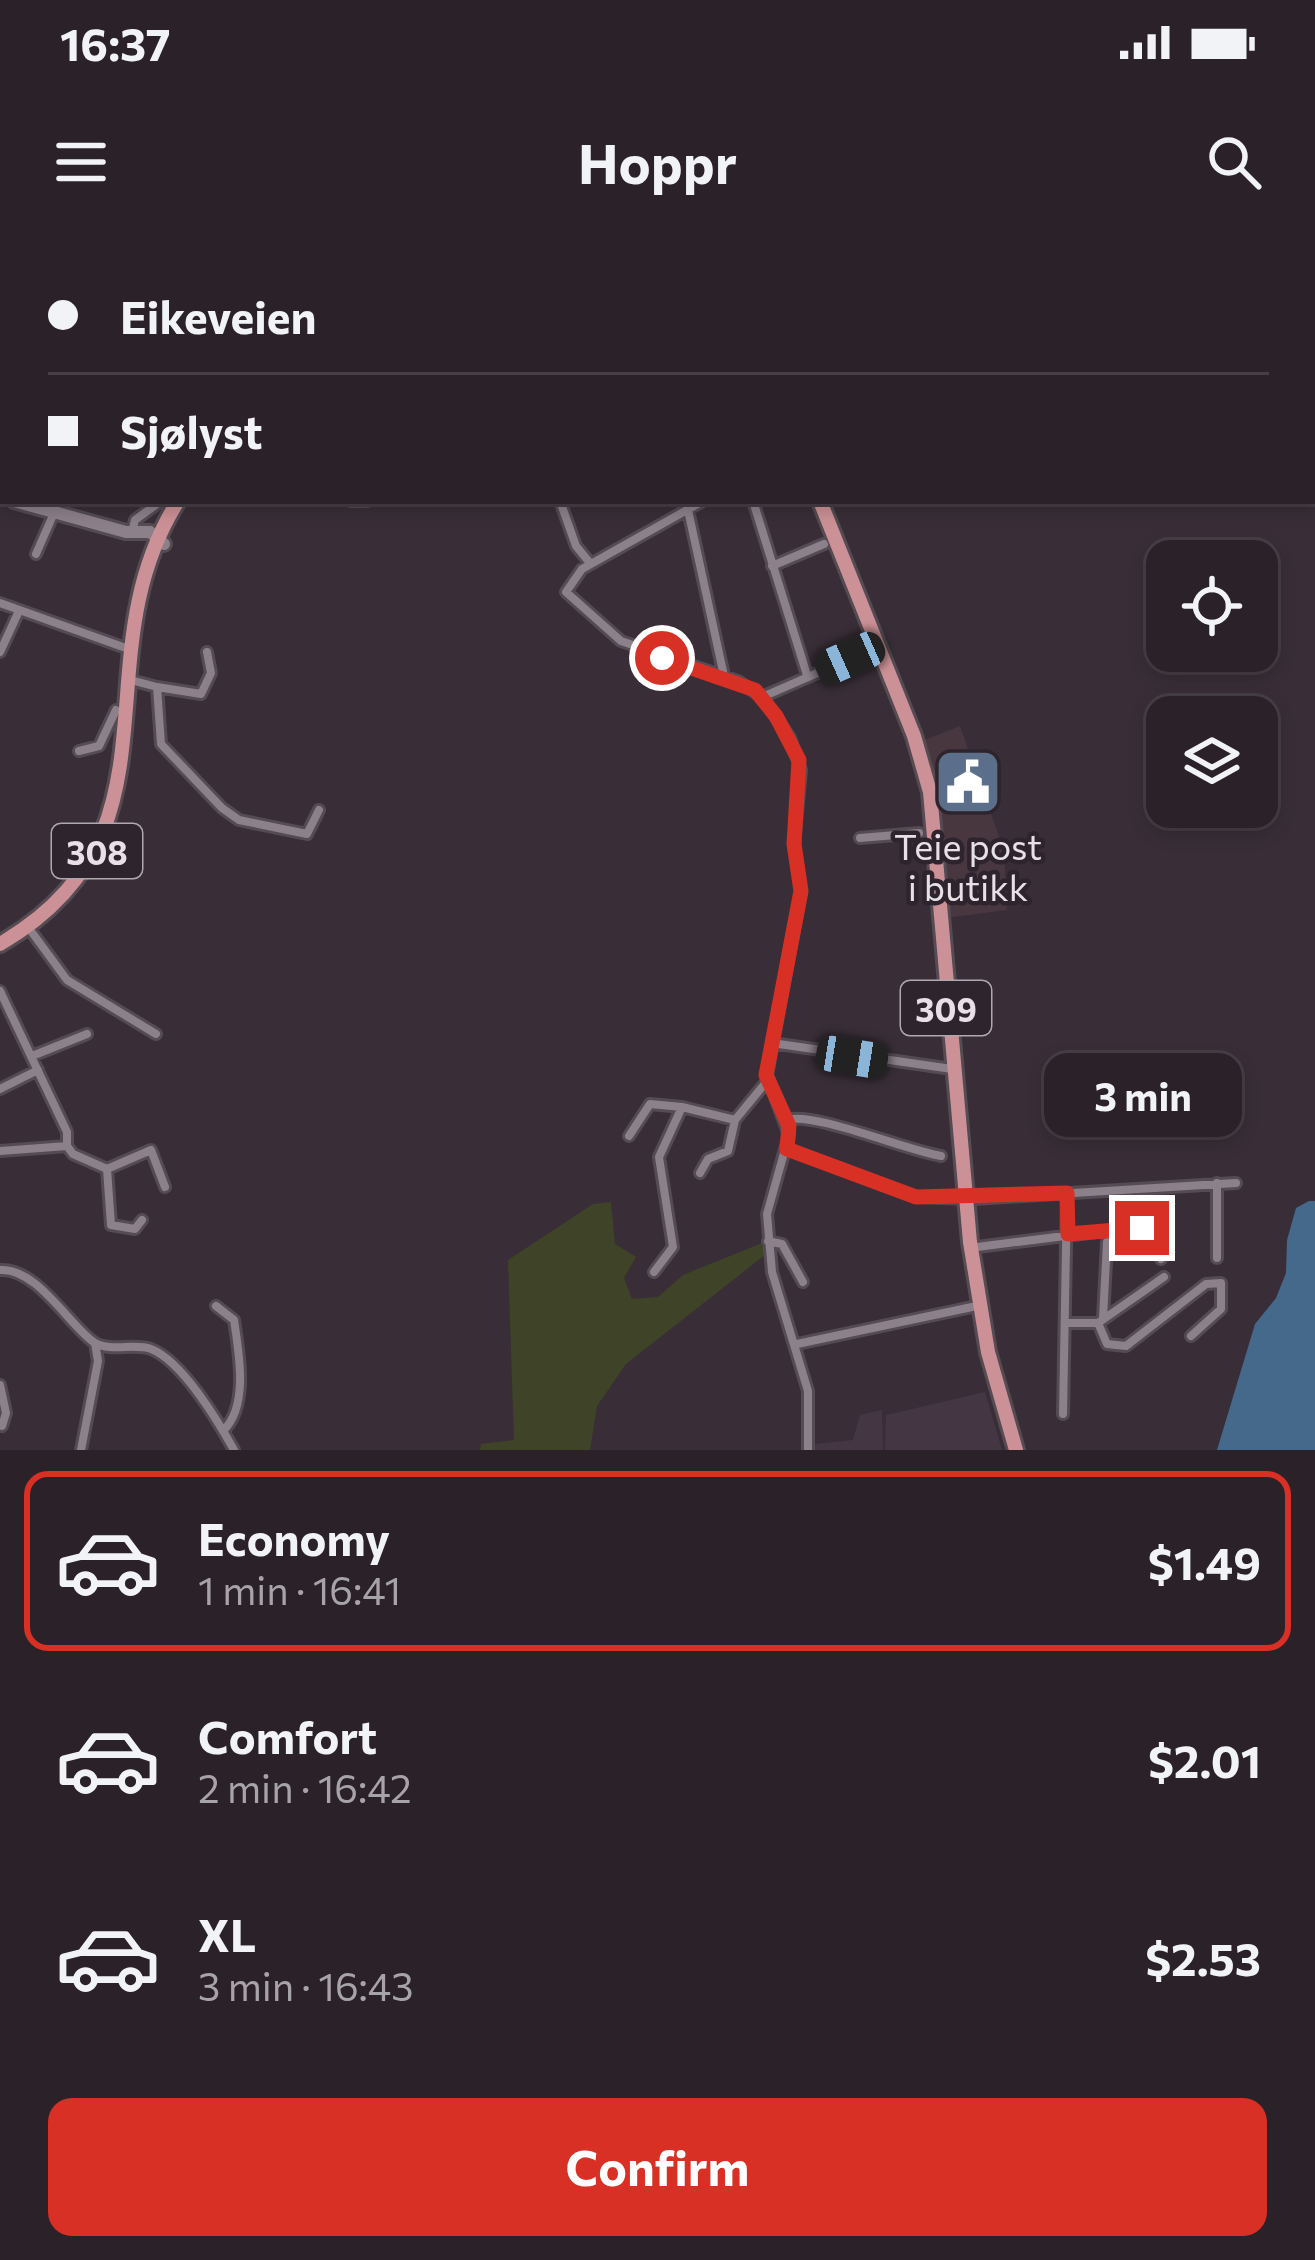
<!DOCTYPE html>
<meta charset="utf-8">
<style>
body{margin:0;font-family:Commissioner,sans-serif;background:#332a31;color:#f1f3f6;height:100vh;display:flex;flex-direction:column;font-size:45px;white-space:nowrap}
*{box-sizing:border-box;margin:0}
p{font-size:39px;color:#a6a4a8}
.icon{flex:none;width:66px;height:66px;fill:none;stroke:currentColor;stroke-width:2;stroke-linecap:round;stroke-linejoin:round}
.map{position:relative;height:1210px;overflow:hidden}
.side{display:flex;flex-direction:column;background:#2b2229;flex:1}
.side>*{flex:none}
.top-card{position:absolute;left:0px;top:0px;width:1317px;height:264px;box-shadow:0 6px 18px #0003,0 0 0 3px #473f46;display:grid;align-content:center;height:264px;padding:0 48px;background:#2b2229}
.controls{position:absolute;left:1146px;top:300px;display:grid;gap:24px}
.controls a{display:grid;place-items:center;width:132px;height:132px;border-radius:24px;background:#2b2229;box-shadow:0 6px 18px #0003,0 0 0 3px #473f46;font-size:60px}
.end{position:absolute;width:54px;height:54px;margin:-27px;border:15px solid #d93025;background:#fff;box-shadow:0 0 0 6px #fff}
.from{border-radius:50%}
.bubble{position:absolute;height:84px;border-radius:24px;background:#2b2229;box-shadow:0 6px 18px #0003,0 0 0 3px #473f46;font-size:39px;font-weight:700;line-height:84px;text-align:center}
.car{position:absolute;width:36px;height:72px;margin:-36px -18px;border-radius:15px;box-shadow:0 0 9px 3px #0007;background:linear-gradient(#222 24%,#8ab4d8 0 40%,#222 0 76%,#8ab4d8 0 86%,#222 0)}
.top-card b{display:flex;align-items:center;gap:42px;height:114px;font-size:45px}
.top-card b+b{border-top:3px solid #473f46}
.top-card i{width:30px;height:30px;background:#f1f3f6}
ul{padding:21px 0 0;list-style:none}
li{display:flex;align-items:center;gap:36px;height:180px;margin:0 24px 18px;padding:0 24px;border:6px solid transparent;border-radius:24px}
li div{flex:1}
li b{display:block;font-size:45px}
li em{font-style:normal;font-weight:700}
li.on{border-color:#d93025}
li>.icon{width:108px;height:108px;stroke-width:1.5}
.button{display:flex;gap:24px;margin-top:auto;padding:24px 48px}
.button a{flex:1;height:138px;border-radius:24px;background:#d93025;color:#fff;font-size:48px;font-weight:700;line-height:138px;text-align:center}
.status{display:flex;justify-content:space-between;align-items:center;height:84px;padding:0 60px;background:#2b2229;direction:ltr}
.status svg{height:33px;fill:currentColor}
header{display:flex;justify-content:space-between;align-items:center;height:156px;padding:0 48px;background:#2b2229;font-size:54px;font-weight:700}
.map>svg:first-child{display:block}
.commercial{fill:#493740}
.built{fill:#453643}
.green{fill:#3f4327}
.water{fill:#44698a}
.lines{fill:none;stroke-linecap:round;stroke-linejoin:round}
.street-casing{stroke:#544b53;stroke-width:14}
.secondary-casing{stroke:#544b53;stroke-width:18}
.primary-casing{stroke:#544b53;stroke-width:20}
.street{stroke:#8c808b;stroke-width:8}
.secondary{stroke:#8c808b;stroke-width:12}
.primary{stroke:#cc9196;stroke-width:14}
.route{stroke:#d93025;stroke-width:15}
.labels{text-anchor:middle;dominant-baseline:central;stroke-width:9;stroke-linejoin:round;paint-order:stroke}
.shield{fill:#2e242d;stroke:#b0a8af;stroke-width:3}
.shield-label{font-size:33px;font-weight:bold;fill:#e7e1e7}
.poi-label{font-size:36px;fill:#e7e1e7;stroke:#2e242d}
</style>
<div class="status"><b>16:37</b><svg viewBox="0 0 49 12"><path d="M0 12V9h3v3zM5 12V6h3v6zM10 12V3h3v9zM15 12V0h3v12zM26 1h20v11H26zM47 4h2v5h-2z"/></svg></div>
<header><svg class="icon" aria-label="menu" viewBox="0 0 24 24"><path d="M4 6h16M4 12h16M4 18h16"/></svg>Hoppr<svg class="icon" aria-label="search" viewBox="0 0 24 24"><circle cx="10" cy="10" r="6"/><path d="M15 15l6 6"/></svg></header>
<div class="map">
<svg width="1315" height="1210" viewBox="0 0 1315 1210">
<rect width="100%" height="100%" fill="#392e37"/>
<path class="commercial" d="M 960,486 L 1004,611 L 1007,670 L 945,678 L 920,502 Z"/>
<path class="built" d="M 985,1152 L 1002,1210 L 885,1210 L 886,1175 Z
M 882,1170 L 883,1210 L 815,1210 L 815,1204 L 853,1200 L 860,1175 Z"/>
<path class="green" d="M 611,962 L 615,1004 L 636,1017 L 624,1038 L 632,1059 L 658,1057 L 683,1035 L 762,1003 L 765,1015 L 626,1124 L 597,1166 L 590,1210 L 480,1210 L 481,1204 L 514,1200 L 508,1020 L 593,964 Z"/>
<path class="water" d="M 1054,0 L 1315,0 L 1315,257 L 1314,3 Z
M 1309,961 L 1315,961 L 1315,1210 L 1217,1210 L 1255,1084 L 1276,1058 L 1286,1033 L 1287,1000 L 1296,968 Z"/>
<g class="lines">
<g class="street-casing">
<path id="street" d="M 243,0 L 244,3
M 485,0 L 485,3
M 740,0 L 742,3
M 59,3 L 62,0
M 523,3 L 527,0
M 858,3 L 859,0
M 988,3 L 989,0
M 0,33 L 3,31
M 351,261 L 367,261
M 560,261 L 576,306 L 590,323
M 703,261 L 582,329 L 566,352 L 621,401 L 738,441 L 762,457 L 877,407
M 753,261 L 807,435
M 688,270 L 724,436
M 132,292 L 135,280 L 161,261
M 36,314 L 54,273
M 772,326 L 824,304
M 0,363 L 123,407
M 0,412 L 19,371
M 127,439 L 157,447 L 161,504 L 222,568 L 239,580 L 307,594 L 319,570
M 157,447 L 201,454 L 211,433 L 207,412
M 762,457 L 790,498 L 801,530 L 794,604 L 801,651 L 767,835 L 789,895 L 767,974 L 772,1032 L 808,1151 L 808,1210
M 79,511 L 99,506 L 116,470
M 860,598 L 919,593
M 28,687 L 67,740 L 156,794
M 0,751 L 67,892 L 67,906
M 772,803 L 952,829
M 32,816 L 87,794
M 0,849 L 38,830
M 787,880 C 812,871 905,910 941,916
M 629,896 L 650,864 L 682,867
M 787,909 L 916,957 L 973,959 L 1236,943
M 0,911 L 67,906 L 73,914 L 107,929 L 151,910 L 165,947
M 107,929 L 111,985 L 135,989 L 142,980
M 700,933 L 708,919 L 728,911 L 735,880
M 768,1001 L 782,1004 L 803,1042
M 977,1007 L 1136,987 L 1144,990 L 1161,1019
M 1217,1018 L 1217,943
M 0,1030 C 37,1027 71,1088 95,1103 C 111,1112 135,1103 151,1109 C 182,1121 218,1181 234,1210
M 654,1032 L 673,1007 L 659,917 L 682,867 L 735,880 L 767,841
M 216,1066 L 234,1080 C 239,1114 249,1166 223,1191
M 1103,1078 L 1107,1002
M 1065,1083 L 1098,1083 L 1107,1104 L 1126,1106 L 1206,1044 L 1221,1043 L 1221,1069 L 1191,1096
M 1098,1083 L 1164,1037
M 797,1104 L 972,1067
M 0,1145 L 6,1173 L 2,1186
M 1063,1174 L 1067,953
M 81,1210 L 98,1121 L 95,1103"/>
</g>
<g class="secondary-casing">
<path id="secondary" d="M 0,256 L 3,257
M 14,261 L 126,292 L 150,292 L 164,304"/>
</g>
<g class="primary-casing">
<path id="primary" d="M 674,0 L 676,3
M 285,3 L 285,0
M 820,261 L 914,496 L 930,552 L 970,1002 L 988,1112 L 1016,1210
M 0,704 C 191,593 78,419 178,261"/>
</g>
<use href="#street" class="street"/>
<use href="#secondary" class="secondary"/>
<use href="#primary" class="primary"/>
</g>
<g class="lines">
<path class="route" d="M 662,418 L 755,450 L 776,476 L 799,520 L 794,604 L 801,651 L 766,835 L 789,886 L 787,909 L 916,957 L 1067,953 L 1068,994 L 1142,988"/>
</g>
<defs>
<g id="civic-square" transform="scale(3.45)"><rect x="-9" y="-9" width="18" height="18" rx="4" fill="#5c6f8a" stroke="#2e242d"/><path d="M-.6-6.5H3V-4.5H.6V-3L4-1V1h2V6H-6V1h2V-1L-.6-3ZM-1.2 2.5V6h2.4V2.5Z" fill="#fff"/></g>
</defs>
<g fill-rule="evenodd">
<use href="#civic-square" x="968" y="542"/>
</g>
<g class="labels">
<g class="shield">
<rect x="52" y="584" width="90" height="54" rx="9"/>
<rect x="901" y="741" width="90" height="54" rx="9"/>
</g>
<g class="shield-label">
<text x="97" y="611">308</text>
<text x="946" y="768">309</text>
</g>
<g class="poi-label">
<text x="968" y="605">Teie post<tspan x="968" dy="41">i butikk</tspan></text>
</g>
</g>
</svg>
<div class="controls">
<a><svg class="icon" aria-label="locate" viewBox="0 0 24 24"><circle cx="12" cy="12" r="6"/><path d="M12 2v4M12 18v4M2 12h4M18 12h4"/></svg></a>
<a><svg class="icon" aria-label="layers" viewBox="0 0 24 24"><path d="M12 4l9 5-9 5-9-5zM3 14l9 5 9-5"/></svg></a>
</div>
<i class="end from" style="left:662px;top:418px"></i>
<i class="end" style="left:1142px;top:988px"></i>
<div class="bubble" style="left:1044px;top:813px;width:198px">3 min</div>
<i class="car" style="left:850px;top:418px;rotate:246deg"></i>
<i class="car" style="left:852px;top:817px;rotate:99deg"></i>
<div class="top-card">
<b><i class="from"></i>Eikeveien</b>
<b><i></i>Sjølyst</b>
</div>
</div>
<section class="side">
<ul>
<li class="on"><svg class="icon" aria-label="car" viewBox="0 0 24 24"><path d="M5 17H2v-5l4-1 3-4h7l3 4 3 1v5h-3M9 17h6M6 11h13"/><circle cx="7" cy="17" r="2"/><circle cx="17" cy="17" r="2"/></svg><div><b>Economy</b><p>1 min · 16:41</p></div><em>$1.49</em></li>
<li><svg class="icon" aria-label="car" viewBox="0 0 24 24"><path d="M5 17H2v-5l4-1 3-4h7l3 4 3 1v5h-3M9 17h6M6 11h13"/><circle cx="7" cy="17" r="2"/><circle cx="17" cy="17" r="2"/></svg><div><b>Comfort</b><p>2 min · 16:42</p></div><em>$2.01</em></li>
<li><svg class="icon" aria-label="car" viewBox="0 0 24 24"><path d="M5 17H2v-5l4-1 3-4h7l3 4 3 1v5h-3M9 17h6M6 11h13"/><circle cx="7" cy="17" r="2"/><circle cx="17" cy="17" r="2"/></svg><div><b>XL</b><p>3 min · 16:43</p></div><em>$2.53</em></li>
</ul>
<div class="button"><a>Confirm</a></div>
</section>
